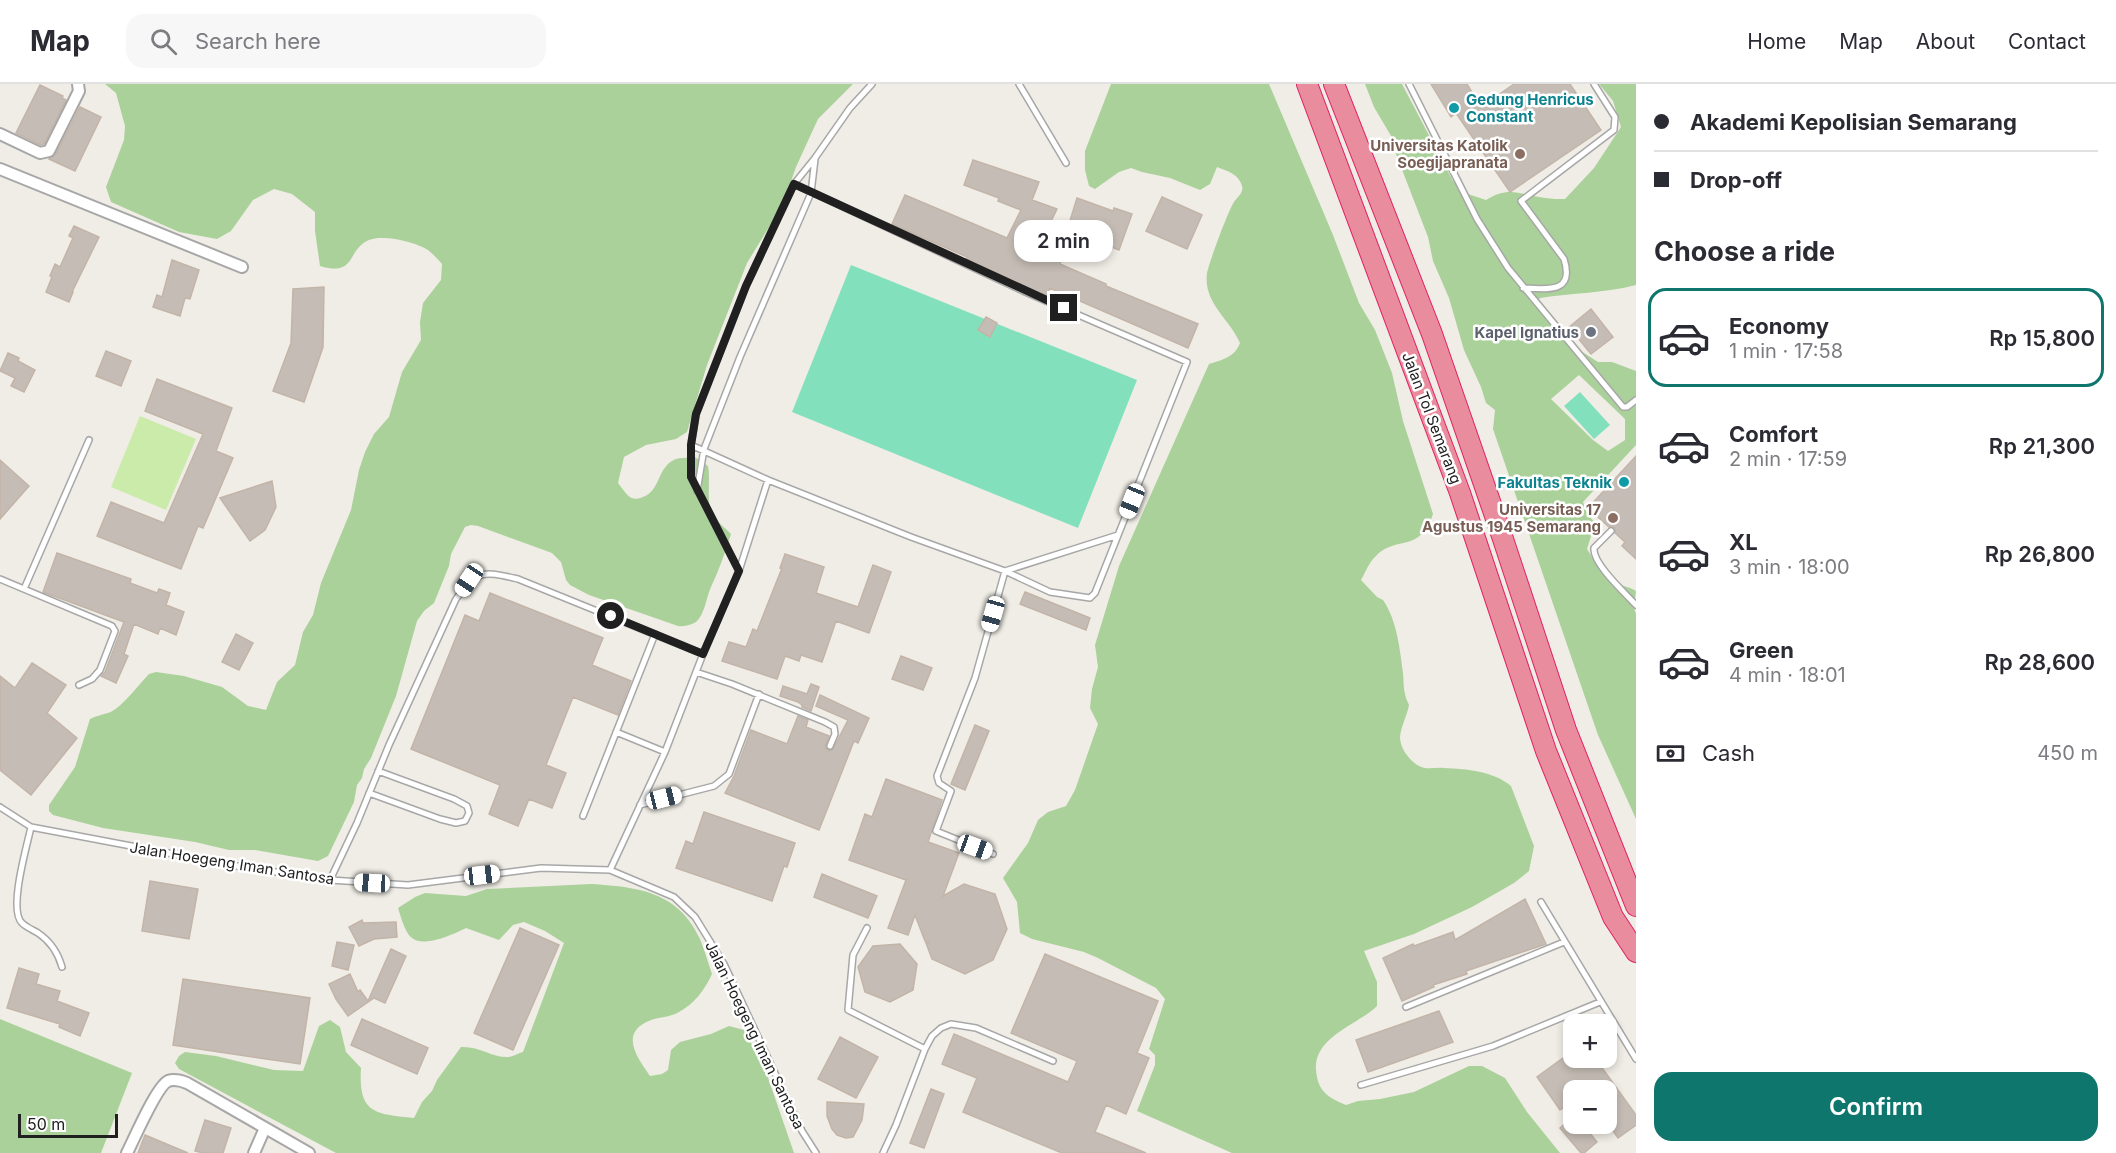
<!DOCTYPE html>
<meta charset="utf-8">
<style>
body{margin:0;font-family:Inter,sans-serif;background:#f7f7f7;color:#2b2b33;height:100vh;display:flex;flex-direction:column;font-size:22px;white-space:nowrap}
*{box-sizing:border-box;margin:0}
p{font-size:20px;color:#7c7c81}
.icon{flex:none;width:33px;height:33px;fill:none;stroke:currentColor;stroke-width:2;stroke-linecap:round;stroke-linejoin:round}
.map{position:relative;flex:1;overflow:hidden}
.sheet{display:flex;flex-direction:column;background:#fff;width:480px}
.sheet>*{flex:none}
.hud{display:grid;align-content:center;height:132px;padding:0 18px;background:#fff}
.tools{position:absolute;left:1563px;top:930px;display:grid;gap:12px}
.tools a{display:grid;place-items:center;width:54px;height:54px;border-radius:12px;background:#fff;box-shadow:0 3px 9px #0003;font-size:30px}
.scale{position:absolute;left:18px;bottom:15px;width:100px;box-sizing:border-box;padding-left:6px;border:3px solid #202020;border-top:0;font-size:16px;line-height:21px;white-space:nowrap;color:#202020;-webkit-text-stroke:4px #fff;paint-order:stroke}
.end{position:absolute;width:27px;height:27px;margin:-14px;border:8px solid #202020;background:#fff;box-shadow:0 0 0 3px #fff}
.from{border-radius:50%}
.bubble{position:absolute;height:42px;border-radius:18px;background:#fff;box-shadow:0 3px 9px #0003;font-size:20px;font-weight:600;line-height:42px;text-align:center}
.car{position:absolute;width:18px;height:36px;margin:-18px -9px;border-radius:8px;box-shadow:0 0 4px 2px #0007;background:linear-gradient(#fff 24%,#345 0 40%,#fff 0 76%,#345 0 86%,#fff 0)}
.hud b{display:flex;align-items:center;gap:21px;height:57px;font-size:22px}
.hud b+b{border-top:2px solid #e1e1e2}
.hud i{width:15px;height:15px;background:#2b2b33}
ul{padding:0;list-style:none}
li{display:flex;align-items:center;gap:18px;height:99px;margin:0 12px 9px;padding:0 6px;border:3px solid transparent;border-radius:18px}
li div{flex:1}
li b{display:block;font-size:22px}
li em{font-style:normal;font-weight:600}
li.current{border-color:#0f766e}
li>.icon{width:54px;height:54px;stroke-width:1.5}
h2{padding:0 18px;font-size:27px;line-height:72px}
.pay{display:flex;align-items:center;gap:15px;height:66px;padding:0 18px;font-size:22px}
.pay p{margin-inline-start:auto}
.cta{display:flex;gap:12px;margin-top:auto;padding:12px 18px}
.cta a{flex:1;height:69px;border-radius:18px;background:#0f766e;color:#fff;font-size:24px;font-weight:600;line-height:69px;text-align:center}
header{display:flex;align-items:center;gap:36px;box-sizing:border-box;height:84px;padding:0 30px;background:#fff;border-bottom:2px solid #e1e1e2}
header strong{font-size:28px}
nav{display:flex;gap:33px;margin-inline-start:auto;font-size:21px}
.search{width:420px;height:54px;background:#f7f7f7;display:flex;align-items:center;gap:15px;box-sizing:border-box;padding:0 21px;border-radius:18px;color:#7c7c81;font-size:22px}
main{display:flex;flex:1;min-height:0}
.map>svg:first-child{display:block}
.grass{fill:#cbebab}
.forest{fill:#aad19a;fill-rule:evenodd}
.pitch{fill:#82e1bc}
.building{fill:#c5bdb5;stroke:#c3b4a8;stroke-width:1.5}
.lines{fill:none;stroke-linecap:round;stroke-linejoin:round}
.service-casing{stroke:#a7a7a7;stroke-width:8}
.minor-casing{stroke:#a7a7a7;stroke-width:14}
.motorway-casing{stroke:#df2263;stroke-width:22}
.service{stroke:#fff;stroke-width:5}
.minor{stroke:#fff;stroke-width:10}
.motorway{stroke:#e98c9e;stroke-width:20}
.route{stroke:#202020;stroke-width:8}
.culture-dot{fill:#0f9aa8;stroke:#fff;stroke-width:2}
.education-dot{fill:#8d6e63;stroke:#fff;stroke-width:2}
.worship-dot{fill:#6b7280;stroke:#fff;stroke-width:2}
.labels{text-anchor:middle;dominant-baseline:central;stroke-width:5;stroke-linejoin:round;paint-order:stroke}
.culture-label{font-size:15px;font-weight:bold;fill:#0d838f;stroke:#fff;text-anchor:start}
.education-label{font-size:15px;font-weight:bold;fill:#785e54;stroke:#fff;text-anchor:end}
.worship-label{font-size:15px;font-weight:bold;fill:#5b616d;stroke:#fff;text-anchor:end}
.street-label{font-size:15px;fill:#202020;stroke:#fff}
</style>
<header>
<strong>Map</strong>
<div class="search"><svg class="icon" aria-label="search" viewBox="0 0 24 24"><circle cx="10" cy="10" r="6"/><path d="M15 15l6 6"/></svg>Search here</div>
<nav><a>Home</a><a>Map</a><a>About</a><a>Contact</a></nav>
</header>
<main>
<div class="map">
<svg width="1636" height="1069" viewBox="0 0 1636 1069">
<rect width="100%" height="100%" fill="#f0ede6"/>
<path class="grass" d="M 140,332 L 196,355 L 166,426 L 111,403 Z"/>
<path class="forest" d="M 105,0 L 853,0 L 818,35 L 796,83 L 783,120 L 747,179 L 707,281 L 687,348 L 676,355 L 646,361 L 624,373 L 618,399 C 626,409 630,419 643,413 C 660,407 657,386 672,377 C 677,373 688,374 695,373 L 708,382 C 711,396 705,421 714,433 C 719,439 726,445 731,450 C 725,469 719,486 711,503 C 706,514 705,530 696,538 C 691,541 683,543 678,542 L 589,511 L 570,501 L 566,496 L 561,478 L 552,469 L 478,442 L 471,441 L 465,443 L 451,470 L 449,482 L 434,519 L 424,527 L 417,537 L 396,612 L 371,674 L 364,685 L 362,694 L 357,701 L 354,718 L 328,772 L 318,777 L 255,766 L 229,766 L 195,758 L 103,744 L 53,731 L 49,727 L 49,721 L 75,683 L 90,635 C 96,632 101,631 108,629 C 120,626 140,599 149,590 L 156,588 L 184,592 L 222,603 L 248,622 L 266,626 L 277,598 L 295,581 L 303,548 L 313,531 L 321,499 L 351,426 L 359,386 L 365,368 L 374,350 L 389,333 L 402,288 L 421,256 L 420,238 L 423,219 L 441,196 L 442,180 C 438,175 433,170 428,166 C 416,158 383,150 369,156 C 346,166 357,193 320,182 L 315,147 L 315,128 L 292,110 L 274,105 L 253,116 L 231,147 L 217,155 L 179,148 L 111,118 L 106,103 L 124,56 L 125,42 L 116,9 Z
M 1111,0 L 1269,0 L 1333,151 L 1359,219 L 1375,246 L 1392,289 L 1403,337 L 1433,430 C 1418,471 1398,450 1376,472 C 1369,478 1365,489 1361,496 L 1377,513 L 1383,516 C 1397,536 1400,566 1403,589 C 1404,603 1403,608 1409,621 C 1407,632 1401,642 1400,653 C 1400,666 1413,682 1425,684 C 1431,685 1438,683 1444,684 C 1467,685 1493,687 1511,702 L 1534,762 L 1529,787 L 1514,799 L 1472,823 L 1414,850 L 1364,867 L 1377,898 L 1377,922 C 1355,943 1308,954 1317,993 C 1320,1009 1331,1015 1346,1021 L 1358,1017 L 1380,1015 L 1414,1008 L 1469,982 L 1482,982 L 1505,994 L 1527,1028 L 1560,1069 L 1232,1069 L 1137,1027 L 1155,981 L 1155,971 L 1149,965 L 1165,915 L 1156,904 L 1098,874 L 1084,868 L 1032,855 L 1020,849 L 1017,818 L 1003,794 L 1028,759 L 1038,736 L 1048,728 L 1066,722 L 1075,706 L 1098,640 L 1090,624 L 1092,605 L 1098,583 L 1095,561 L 1119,482 L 1209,280 C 1222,276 1235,273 1240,259 C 1230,235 1203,219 1207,189 C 1209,179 1228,127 1234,118 C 1237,113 1244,109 1242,102 C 1239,90 1227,87 1217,83 L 1210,100 L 1200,106 L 1170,94 L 1142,88 L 1131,84 L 1119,88 L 1095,105 L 1089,102 L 1085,86 L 1085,67 Z
M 1365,0 L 1402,0 L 1453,97 L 1468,110 L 1486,116 C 1510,101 1520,111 1545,114 C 1552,115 1558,115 1565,115 L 1594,84 L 1621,43 L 1613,17 L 1599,0 L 1636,0 L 1636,201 C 1605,209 1572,209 1540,214 L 1535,220 L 1573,262 L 1598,278 L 1612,278 L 1636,287 L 1636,361 L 1583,418 L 1587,429 L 1595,439 L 1587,465 C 1595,478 1603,493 1619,500 C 1625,503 1630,503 1636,507 L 1634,524 L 1636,530 L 1636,735 L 1598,651 L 1493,345 L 1495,326 L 1486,319 L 1481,303 L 1464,266 L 1449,214 L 1433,177 L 1428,153 L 1396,70 L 1394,57 L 1374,23 ZM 1579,291 L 1625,335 L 1625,356 L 1608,367 L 1593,356 L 1551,315 Z
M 591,800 C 637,803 678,807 700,855 C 705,867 708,879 712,890 C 704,907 695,919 679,928 C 671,933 660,933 651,936 C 619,948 636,972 650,992 L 662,990 L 668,986 L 671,966 L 680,958 L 711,950 L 729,942 L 744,946 L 765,985 L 794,1069 L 336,1069 L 179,985 L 175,979 L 179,972 L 185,968 L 216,972 L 274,986 L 303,987 L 319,942 L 330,936 L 340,943 L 346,968 L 361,984 C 358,1029 374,1030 414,1034 L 422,1018 L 432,1007 L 437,996 L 461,963 C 480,962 492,974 509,973 C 514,972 519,969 523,968 L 564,859 L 545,847 L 524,838 L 513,841 L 499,856 L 466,844 C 454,850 424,864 412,854 C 405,849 401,833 398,824 L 415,813 L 425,809 L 466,812 L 487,805 Z
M 0,935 L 132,989 L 101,1069 L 0,1069 Z"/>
<path class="pitch" d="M 851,181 L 1137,296 L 1078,444 L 792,328 Z
M 1580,308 L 1610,341 L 1594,355 L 1564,322 Z"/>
<path class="building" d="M 1431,0 L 1467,0 L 1481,23 L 1514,0 L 1570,0 L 1601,46 L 1510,108 L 1456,29 L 1451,33 Z
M 40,1 L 63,12 L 62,14 L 66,16 L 44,60 L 41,61 L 16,49 Z
M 80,23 L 101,33 L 75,87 L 49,75 L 56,70 Z
M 973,76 L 1039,98 L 1032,116 L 1057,125 L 1037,167 L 1061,177 L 1060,180 L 1106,200 L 1106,202 L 1198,240 L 1188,264 L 1050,204 L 1046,212 L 966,175 L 967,173 L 892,140 L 905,111 L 1007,154 L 1021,126 L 998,117 L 999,114 L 964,101 Z
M 1162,113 L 1202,131 L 1187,165 L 1146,147 Z
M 1077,114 L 1113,127 L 1114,124 L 1132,130 L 1119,166 L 1098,158 L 1096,163 L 1065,153 Z
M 74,142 L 99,153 L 72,208 L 73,208 L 69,218 L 46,208 L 52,193 L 50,192 L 55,180 L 60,183 L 73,154 L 69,152 Z
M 172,176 L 199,186 L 190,215 L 185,214 L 180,232 L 153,223 L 157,211 L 162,213 Z
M 324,203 L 323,263 L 304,318 L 273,307 L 291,259 L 293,205 Z
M 1591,225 L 1613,253 L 1591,270 L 1569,243 Z
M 986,233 L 997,239 L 990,253 L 978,246 Z
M 106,267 L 131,277 L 121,302 L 96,292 Z
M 8,269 L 19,274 L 18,277 L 35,286 L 24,308 L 11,302 L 15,294 L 0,287 Z
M 157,295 L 232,324 L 216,367 L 233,374 L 203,444 L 198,442 L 181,485 L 97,452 L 111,418 L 164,439 L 203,350 L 145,327 Z
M 1636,372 L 1636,475 L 1622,462 L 1625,458 L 1615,449 L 1615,444 L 1609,443 L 1588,424 Z
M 0,376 L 29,402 L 0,435 Z
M 272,397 L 276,423 L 265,446 L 250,457 L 220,414 Z
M 57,469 L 131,495 L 130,499 L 157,509 L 159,505 L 170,509 L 166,521 L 184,528 L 176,551 L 160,544 L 158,550 L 134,540 L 124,570 L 128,572 L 116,599 L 101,592 L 105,588 L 124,538 L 43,508 Z
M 785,470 L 824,483 L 816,509 L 858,523 L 873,481 L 891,488 L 869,549 L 836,537 L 822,578 L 801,571 L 799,577 L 785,572 L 777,595 L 722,577 L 729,558 L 746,563 L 753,545 L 757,547 L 782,484 L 780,484 Z
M 1025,508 L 1090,534 L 1086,546 L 1020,520 Z
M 490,509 L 603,554 L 592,581 L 631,597 L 618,631 L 573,613 L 546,681 L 566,689 L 552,724 L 529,715 L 518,742 L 489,730 L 500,701 L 411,665 L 465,531 L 479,537 Z
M 236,550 L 253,559 L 239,586 L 222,578 Z
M 901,572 L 932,584 L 923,606 L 892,595 Z
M 32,579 L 66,601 L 47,629 L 77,654 L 31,711 L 0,686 L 0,592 L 15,604 Z
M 811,600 L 819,603 L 811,627 L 802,623 L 802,621 L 798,618 L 780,612 L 783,602 L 807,610 Z
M 820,611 L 869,634 L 858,659 L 854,657 L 819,746 L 725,709 L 734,692 L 751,646 L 787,660 L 798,632 L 808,636 L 806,643 L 829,652 L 825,663 L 829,667 L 833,665 L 848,636 L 816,622 Z
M 975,641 L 989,647 L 965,706 L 951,700 Z
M 886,695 L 942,716 L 928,758 L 959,769 L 943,812 L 964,800 L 995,810 L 1007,845 L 993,876 L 965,890 L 932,875 L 926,859 L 929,859 L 925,857 L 915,831 L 908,851 L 888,844 L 906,796 L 849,776 L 865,730 L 872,733 Z
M 704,728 L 795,759 L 787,783 L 784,782 L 772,817 L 676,784 L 686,757 L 693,760 Z
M 822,790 L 877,812 L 868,834 L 814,813 Z
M 150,797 L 198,805 L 189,855 L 142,847 Z
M 1525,815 L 1546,860 L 1466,887 L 1467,890 L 1433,901 L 1434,903 L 1402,917 L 1383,874 L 1413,860 L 1414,862 L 1453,848 L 1455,856 Z
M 362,836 L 363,839 L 396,838 L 397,853 L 374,855 L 359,862 L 349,843 Z
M 520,844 L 559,861 L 513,966 L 474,949 Z
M 337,858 L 354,861 L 348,886 L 332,882 Z
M 900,860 L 917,880 L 913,906 L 890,918 L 865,908 L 858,883 L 873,862 Z
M 391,865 L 406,872 L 385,919 L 374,914 L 348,932 L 336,915 L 329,900 L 350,890 L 358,908 L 360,906 L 368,917 Z
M 1045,870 L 1158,917 L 1137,969 L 1149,974 L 1126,1030 L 1106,1021 L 1095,1048 L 1146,1069 L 1062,1069 L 963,1028 L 977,994 L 942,980 L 954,950 L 1068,998 L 1077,977 L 1011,949 Z
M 19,884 L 39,890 L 36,900 L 60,907 L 57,917 L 89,929 L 80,952 L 59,943 L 60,940 L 7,924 Z
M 183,895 L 310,914 L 300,980 L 173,961 Z
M 1439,927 L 1453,958 L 1368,988 L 1356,956 Z
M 362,935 L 428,964 L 417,990 L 351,961 Z
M 840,953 L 878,973 L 856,1014 L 818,995 Z
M 1574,966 L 1574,974 L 1595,974 L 1636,1031 L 1636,1041 L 1618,1054 L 1606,1037 L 1606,1006 L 1574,1006 L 1574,1016 L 1560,1026 L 1537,993 Z
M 931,1005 L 944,1010 L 924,1064 L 910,1059 Z
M 827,1018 L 864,1020 L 862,1036 L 853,1053 L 846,1054 L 837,1051 L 832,1045 L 827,1032 Z
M 1570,1035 L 1580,1047 L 1585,1043 L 1597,1058 L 1584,1069 L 1581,1069 L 1560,1044 Z
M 205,1036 L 231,1044 L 223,1069 L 203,1069 L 195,1067 Z
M 145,1051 L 188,1069 L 138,1069 Z"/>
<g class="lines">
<g class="service-casing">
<path id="service" d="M 1019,0 L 1066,79
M 1409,0 L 1477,135 L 1508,184 L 1623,323 L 1627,323 L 1636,316
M 1523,204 C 1547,205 1575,210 1564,175 L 1521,117 L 1614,46 L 1615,33 L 1594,0
M 691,361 L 768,396 L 911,453 L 1005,487 L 1050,508 L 1090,514 L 1095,509 L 1187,278 L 1023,207 L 794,100
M 697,407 L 704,365 L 740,273 L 811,109 L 815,75
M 1611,447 L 1594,464 C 1592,479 1625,509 1636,521
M 739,487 L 691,393 L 691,361 L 696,330 L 746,202 L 794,100 L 815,74 L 850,24 L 872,0
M 0,495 L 112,542 L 115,547 L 100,586 L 92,595 L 79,601
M 24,505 L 89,356
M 696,588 L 732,600 L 825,638 L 834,643 L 835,650 L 830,662
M 616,648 L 665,668
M 369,709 L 440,735 L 456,739 L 465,737 L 469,729 L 467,722 L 454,715 L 378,687
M 640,721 L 714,702 L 729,690 L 759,610
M 0,723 L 31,743 L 242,783 L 330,796 L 408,801 L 541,784 L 610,786 L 674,813 L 695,833 L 724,880 L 802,1047 L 816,1069
M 583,732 L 655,550
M 31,743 C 27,762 8,826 22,839 C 26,843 33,846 38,849 C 50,857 58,869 62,883
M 993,770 L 936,747 L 951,707 L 939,699 L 937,692 L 975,594 L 1005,487 L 1118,451
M 610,786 L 665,668 L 703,570 L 739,487 L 768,396
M 330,796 L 357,739 L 389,661 L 456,515 C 478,485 483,487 518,495 L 703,570
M 1541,818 L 1636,975
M 867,844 L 853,871 L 848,926 L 925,965
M 1406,923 L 1564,858
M 1361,1001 L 1493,962 L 1600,918
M 883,1069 L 896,1041 L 925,965 L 932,952 L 941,944 L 951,940 L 976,944 L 1053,977"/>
</g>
<g class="minor-casing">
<path id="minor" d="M 0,50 L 40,69 L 49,67 L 79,7 L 78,0
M 0,85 L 242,183
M 127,1069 C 134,1055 157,1002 168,997 C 174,995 182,997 187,999 L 309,1069
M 254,1069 L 265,1044"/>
</g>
<g class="motorway-casing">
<path id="motorway" d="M 1307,0 L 1460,409 L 1546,667 L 1613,833 L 1636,868
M 1334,0 L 1432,250 L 1502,452 L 1566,646 L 1636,822"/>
</g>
<use href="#service" class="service"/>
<use href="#minor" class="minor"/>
<use href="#motorway" class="motorway"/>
</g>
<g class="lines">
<path class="route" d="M 611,532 L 703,570 L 739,487 L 691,393 L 691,361 L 696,330 L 746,202 L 794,100 L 1064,224"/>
</g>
<g class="culture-dot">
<circle cx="1454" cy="24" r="6"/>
<circle cx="1624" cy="398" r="6"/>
</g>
<g class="education-dot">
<circle cx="1520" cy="70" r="6"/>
<circle cx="1613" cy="434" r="6"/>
</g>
<circle class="worship-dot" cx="1591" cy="248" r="6"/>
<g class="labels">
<g class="culture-label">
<text x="1466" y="15">Gedung Henricus<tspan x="1466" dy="17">Constant</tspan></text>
<text x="1612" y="398" text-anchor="end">Fakultas Teknik</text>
</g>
<g class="education-label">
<text x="1508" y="61">Universitas Katolik<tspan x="1508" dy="17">Soegijapranata</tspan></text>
<text x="1601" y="425">Universitas 17<tspan x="1601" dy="17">Agustus 1945 Semarang</tspan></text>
</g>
<g class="worship-label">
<text x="1579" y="248">Kapel Ignatius</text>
</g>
<g class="street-label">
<text transform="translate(1432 334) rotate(69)">Jalan Tol Semarang</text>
<text transform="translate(232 779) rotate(9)">Jalan Hoegeng Iman Santosa</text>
<text transform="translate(755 951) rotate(64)">Jalan Hoegeng Iman Santosa</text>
</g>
</g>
</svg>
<div class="tools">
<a>+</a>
<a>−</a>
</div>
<div class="scale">50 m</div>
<i class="end from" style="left:611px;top:532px"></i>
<i class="end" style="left:1064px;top:224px"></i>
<div class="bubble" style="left:1014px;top:136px;width:99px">2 min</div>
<i class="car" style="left:1132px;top:417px;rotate:202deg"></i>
<i class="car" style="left:469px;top:496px;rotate:214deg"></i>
<i class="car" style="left:993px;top:530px;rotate:196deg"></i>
<i class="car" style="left:664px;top:714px;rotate:76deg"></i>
<i class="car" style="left:975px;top:763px;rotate:110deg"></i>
<i class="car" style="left:482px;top:791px;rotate:83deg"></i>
<i class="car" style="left:372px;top:799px;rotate:273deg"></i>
</div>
<section class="sheet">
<div class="hud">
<b><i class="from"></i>Akademi Kepolisian Semarang</b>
<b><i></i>Drop-off</b>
</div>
<h2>Choose a ride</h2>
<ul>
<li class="current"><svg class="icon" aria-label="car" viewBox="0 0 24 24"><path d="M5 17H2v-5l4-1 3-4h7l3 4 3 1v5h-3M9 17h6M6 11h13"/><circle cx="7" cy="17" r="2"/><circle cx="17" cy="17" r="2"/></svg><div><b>Economy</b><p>1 min · 17:58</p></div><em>Rp 15,800</em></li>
<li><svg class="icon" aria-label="car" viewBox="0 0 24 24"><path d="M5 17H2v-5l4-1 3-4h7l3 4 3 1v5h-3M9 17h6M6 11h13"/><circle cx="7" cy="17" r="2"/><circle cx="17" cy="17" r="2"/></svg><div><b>Comfort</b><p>2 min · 17:59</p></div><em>Rp 21,300</em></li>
<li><svg class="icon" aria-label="car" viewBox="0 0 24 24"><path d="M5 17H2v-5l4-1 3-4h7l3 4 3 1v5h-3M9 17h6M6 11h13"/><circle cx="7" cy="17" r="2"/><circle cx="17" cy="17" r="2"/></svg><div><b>XL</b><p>3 min · 18:00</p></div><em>Rp 26,800</em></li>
<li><svg class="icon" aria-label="car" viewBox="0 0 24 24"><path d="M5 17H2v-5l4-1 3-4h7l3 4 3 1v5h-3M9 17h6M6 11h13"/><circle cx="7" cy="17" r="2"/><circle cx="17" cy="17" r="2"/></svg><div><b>Green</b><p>4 min · 18:01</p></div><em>Rp 28,600</em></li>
</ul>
<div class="pay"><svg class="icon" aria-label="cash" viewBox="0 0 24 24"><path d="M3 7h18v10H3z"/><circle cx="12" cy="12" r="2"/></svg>Cash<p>450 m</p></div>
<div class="cta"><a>Confirm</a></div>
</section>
</main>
